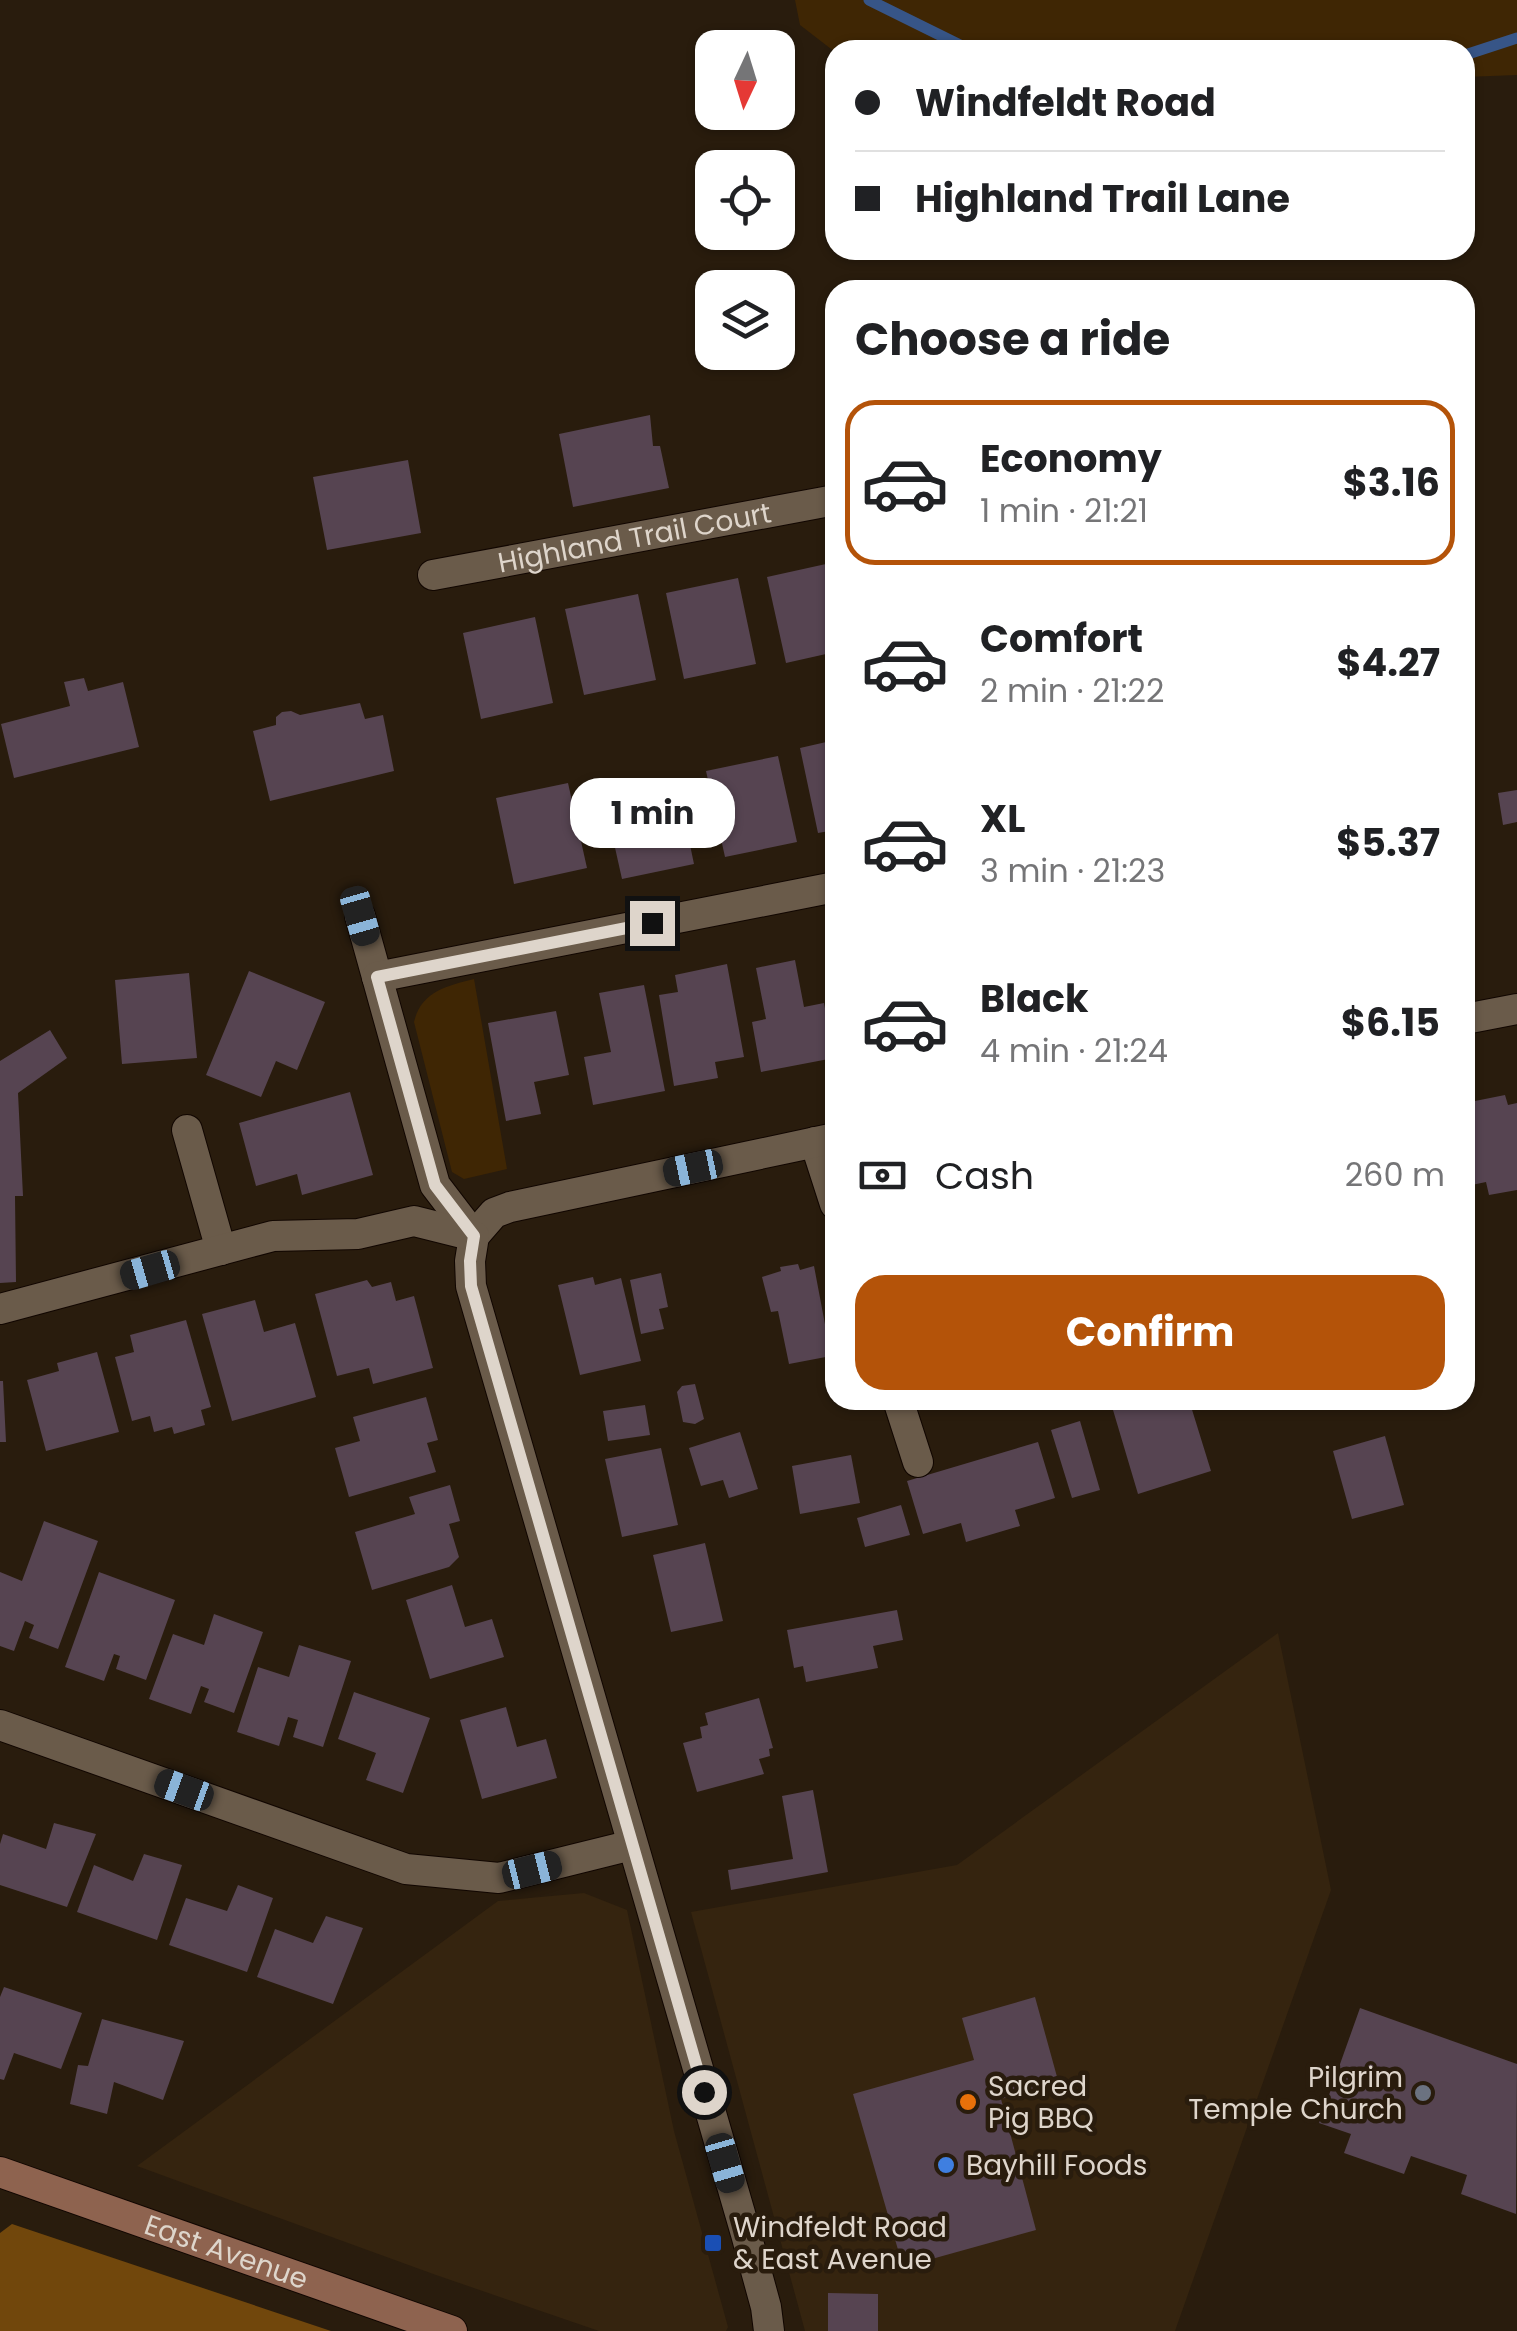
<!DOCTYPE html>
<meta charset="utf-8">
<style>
body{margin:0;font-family:Poppins,sans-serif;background:#f2f2f2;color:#202124;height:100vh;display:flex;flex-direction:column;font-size:38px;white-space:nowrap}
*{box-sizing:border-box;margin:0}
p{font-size:32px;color:#757577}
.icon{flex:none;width:55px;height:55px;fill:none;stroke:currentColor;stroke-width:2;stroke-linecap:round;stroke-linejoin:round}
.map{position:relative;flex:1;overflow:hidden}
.sheet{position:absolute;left:825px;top:280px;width:650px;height:1130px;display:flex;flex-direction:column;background:#fff;border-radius:30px;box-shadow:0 2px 8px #0004}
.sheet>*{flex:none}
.top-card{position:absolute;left:825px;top:40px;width:650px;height:220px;border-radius:30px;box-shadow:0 2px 8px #0004;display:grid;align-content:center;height:220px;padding:0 30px;background:#fff}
.needle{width:65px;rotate:184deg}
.buttons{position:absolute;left:695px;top:30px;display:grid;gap:20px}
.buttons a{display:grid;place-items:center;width:100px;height:100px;border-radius:20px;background:#fff;box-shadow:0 2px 8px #0004;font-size:50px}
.end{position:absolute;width:45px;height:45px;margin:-22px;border:12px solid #ded5cb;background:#111;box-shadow:0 0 0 5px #111}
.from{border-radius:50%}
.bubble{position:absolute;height:70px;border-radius:30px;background:#fff;box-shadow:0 2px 8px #0004;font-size:32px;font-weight:700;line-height:70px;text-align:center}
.car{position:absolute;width:30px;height:60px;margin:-30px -15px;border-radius:12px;box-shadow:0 0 8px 2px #0007;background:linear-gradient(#222 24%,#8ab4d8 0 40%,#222 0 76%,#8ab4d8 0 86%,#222 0)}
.top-card b{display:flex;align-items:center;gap:35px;height:95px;font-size:38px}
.top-card b+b{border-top:2px solid #e0e0e0}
.top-card i{width:25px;height:25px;background:#202124}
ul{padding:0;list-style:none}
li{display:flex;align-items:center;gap:30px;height:165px;margin:0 20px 15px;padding:0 10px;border:5px solid transparent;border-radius:30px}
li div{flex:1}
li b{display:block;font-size:38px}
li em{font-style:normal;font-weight:700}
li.on{border-color:#b45309}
li>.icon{width:90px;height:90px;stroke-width:1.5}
h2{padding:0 30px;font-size:45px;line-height:120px}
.pay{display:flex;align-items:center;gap:25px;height:110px;padding:0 30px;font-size:38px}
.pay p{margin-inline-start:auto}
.button{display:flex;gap:20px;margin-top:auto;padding:20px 30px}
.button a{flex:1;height:115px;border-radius:30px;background:#b45309;color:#fff;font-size:40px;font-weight:700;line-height:115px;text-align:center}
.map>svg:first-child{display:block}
.built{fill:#35240f}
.green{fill:#3f2604}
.forest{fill:#71470c}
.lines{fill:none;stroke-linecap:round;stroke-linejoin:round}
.stream{stroke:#375587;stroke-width:11}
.building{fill:#564451}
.street-casing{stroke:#110600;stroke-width:32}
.secondary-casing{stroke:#110600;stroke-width:32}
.street{stroke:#6a5b4a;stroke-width:30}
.secondary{stroke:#8e634f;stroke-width:30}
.route{stroke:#ded5cb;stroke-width:12}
.worship-dot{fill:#6b7280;stroke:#291c0d;stroke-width:4}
.food-dot{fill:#e8710a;stroke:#291c0d;stroke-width:4}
.shop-dot{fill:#3f7fe0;stroke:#291c0d;stroke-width:4}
.transit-dot{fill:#1a4fb4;stroke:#291c0d;stroke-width:4}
.labels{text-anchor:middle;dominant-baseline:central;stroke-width:9;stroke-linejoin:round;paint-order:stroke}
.street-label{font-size:28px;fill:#ded5cb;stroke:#291c0d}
.poi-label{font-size:28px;fill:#ded5cb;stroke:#291c0d;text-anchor:start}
</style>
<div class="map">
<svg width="1517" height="2331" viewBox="0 0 1517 2331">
<rect width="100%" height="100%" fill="#291c0d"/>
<path class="built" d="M 1278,1633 L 1331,1890 L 1175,2331 L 805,2331 L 691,1912 L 957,1865 Z
M 584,1893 L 627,1910 L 674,2131 L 728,2327 L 726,2331 L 599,2331 L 436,2275 L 137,2166 L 498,1901 Z"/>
<path class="green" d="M 795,0 L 1517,0 L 1517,75 L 1465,77 L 1465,50 L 835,52 L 800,25 Z
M 474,979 L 507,1169 L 464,1179 L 452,1172 L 414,1022 C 421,992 446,986 474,979 Z"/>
<path class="forest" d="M 12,2224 L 331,2331 L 0,2331 L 0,2233 Z"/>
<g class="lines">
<path class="stream" d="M 869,0 L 970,50
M 1465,55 L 1517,38"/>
</g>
<path class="building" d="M 650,415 L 653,446 L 660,446 L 669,488 L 573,507 L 559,434 Z
M 408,460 L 421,533 L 327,550 L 313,477 Z
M 835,562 L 835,652 L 786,663 L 767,577 Z
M 738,578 L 756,664 L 684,679 L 666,593 Z
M 638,594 L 656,680 L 584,695 L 565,609 Z
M 535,617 L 553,703 L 481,719 L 463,633 Z
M 84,678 L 88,691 L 123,682 L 139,747 L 14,778 L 1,724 L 70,706 L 64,682 Z
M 360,703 L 365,719 L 383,715 L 394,771 L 270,801 L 253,731 L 276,725 L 276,717 L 282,712 L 291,711 L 300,715 Z
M 835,740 L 835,830 L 818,833 L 800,748 Z
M 778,756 L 797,842 L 725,857 L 706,771 Z
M 676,778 L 694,864 L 622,879 L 603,794 Z
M 568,783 L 587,868 L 514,884 L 496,798 Z
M 1517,790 L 1517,822 L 1503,825 L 1498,793 Z
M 795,960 L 804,1007 L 824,1003 L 834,1058 L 761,1072 L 752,1022 L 766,1019 L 756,968 Z
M 727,964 L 744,1057 L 715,1062 L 718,1078 L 674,1086 L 659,995 L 678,992 L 675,975 Z
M 249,971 L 325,1002 L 297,1070 L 276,1061 L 261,1097 L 206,1075 Z
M 189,973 L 197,1058 L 122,1064 L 115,980 Z
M 644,985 L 665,1091 L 593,1105 L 584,1057 L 611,1052 L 599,993 Z
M 556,1011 L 569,1075 L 534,1082 L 541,1114 L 506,1121 L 488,1023 Z
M 50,1030 L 67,1058 L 18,1093 L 23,1196 L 15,1196 L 16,1282 L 0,1283 L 0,1061 Z
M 350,1092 L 373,1175 L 302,1195 L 297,1174 L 256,1186 L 239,1123 Z
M 1505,1095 L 1508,1105 L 1517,1103 L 1517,1190 L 1489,1195 L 1486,1182 L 1467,1186 L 1465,1103 Z
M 798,1264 L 800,1270 L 814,1266 L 831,1356 L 789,1364 L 778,1311 L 771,1312 L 762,1277 L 781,1271 L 780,1267 Z
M 661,1273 L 668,1307 L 659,1309 L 664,1329 L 641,1334 L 630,1280 Z
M 593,1277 L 595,1285 L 621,1278 L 641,1361 L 580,1375 L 558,1285 Z
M 367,1280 L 372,1287 L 391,1282 L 396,1301 L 414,1296 L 433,1368 L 373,1384 L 369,1368 L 337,1376 L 315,1294 Z
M 255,1300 L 264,1332 L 295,1323 L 316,1397 L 232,1421 L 202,1314 Z
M 186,1320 L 211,1407 L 201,1410 L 205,1425 L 174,1434 L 172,1427 L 154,1432 L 150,1416 L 132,1421 L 115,1357 L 134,1352 L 130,1335 Z
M 97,1352 L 119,1432 L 46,1451 L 27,1380 L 59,1371 L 57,1363 Z
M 0,1381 L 3,1381 L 6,1442 L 0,1442 Z
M 695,1384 L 704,1419 L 695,1424 L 683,1422 L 677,1392 L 682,1386 Z
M 426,1397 L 438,1440 L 427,1443 L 436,1472 L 349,1497 L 335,1448 L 360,1441 L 353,1417 Z
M 1147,1400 L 1189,1400 L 1211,1471 L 1138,1494 L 1113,1410 Z
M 645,1405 L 650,1435 L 608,1441 L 603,1411 Z
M 1080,1421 L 1100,1490 L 1072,1498 L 1051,1430 Z
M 740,1432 L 758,1489 L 729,1498 L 723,1480 L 701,1486 L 689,1448 Z
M 1385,1436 L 1404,1505 L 1352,1519 L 1333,1451 Z
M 1038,1442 L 1055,1498 L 1015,1510 L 1020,1526 L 966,1542 L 961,1523 L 923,1534 L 907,1481 Z
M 661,1448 L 678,1525 L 622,1537 L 605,1459 Z
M 851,1455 L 860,1503 L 800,1514 L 792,1466 Z
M 450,1485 L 460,1521 L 449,1524 L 459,1557 L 449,1567 L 372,1590 L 355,1532 L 415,1514 L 409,1497 Z
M 901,1505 L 910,1535 L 865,1547 L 857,1518 Z
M 44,1521 L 98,1541 L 58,1649 L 29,1638 L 34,1625 L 25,1621 L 14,1651 L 0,1646 L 0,1572 L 22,1581 Z
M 705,1543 L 723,1621 L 671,1632 L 653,1555 Z
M 99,1572 L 175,1600 L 146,1680 L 116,1669 L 120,1656 L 114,1654 L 104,1681 L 65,1667 Z
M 452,1585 L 465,1627 L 492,1619 L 504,1657 L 430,1679 L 406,1600 Z
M 897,1610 L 903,1640 L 873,1646 L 878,1668 L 806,1682 L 803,1666 L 794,1668 L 787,1630 Z
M 214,1614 L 263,1632 L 234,1713 L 204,1702 L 209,1689 L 201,1686 L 191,1714 L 149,1699 L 173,1634 L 204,1645 Z
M 299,1645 L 351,1661 L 323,1747 L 293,1737 L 298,1720 L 288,1717 L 279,1746 L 237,1732 L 258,1667 L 289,1677 Z
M 354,1692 L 430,1718 L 403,1793 L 366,1780 L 376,1753 L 338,1739 Z
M 759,1698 L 773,1748 L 769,1749 L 770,1756 L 759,1759 L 764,1774 L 697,1792 L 683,1743 L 702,1738 L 700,1727 L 708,1725 L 705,1713 Z
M 506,1707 L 517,1747 L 546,1739 L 557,1778 L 482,1799 L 460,1720 Z
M 813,1790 L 828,1872 L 731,1890 L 728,1870 L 793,1859 L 782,1796 Z
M 54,1823 L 96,1834 L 67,1907 L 0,1885 L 0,1844 L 3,1834 L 46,1849 Z
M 144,1854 L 182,1865 L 157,1940 L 77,1912 L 94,1865 L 133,1881 Z
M 238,1885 L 273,1898 L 247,1972 L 169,1945 L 186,1898 L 227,1911 Z
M 326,1916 L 363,1928 L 333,2004 L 257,1977 L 275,1929 L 313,1943 Z
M 4,1987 L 82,2013 L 61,2069 L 14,2053 L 4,2080 L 0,2079 L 0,1997 Z
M 1035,1997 L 1059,2084 L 1001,2099 L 1036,2230 L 903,2267 L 853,2094 L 974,2060 L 962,2018 Z
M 1360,2008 L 1517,2064 L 1516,2214 L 1461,2194 L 1467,2175 L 1411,2156 L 1404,2174 L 1344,2153 L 1351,2134 L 1319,2123 Z
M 102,2019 L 184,2041 L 163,2100 L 114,2082 L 107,2114 L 70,2104 L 78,2065 L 88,2066 Z
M 828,2293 L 878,2294 L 878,2331 L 828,2331 Z"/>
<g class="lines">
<g class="street-casing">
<g id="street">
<path id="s1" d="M 433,575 L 835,500"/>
<path d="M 360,916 L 435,1185 L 474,1236 L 470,1261 L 471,1286 L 746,2234 L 766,2307 L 769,2331"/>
<path d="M 377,977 L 835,887"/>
<path d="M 1465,1019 L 1517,1009"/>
<path d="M 187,1130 L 221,1250"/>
<path d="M 815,1142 L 835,1204"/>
<path d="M 474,1236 L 494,1213 L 510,1207 L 835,1138"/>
<path d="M 0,1309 L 273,1236 L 358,1234 L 414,1221 L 474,1236"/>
<path d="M 898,1400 L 918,1462"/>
<path d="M 0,1725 L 406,1869 L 499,1878 L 632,1845"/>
</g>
</g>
<g class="secondary-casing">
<g id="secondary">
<path id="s2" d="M 0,2172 L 452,2331"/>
</g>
</g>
<use href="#street" class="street"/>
<use href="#secondary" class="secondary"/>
</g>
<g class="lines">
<path class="route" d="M 652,923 L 377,977 L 435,1185 L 474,1236 L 470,1261 L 471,1286 L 704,2092"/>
</g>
<circle class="worship-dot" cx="1423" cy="2093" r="10"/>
<circle class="food-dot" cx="968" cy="2102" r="10"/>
<circle class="shop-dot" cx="946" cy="2165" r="10"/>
<rect class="transit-dot" x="703" y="2233" width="20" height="20" rx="5"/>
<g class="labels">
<g class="street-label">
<text stroke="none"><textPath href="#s1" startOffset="205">Highland Trail Court</textPath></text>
<text stroke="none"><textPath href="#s2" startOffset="240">East Avenue</textPath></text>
</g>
<g class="poi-label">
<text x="1403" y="2077" text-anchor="end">Pilgrim<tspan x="1403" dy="32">Temple Church</tspan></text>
<text x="988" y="2086">Sacred<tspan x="988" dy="32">Pig BBQ</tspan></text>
<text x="966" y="2165">Bayhill Foods</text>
<text x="733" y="2227">Windfeldt Road<tspan x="733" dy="32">&amp; East Avenue</tspan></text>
</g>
</g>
</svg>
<div class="buttons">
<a><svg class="needle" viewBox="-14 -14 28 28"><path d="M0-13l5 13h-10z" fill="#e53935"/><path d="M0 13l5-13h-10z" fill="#757577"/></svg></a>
<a><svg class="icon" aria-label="locate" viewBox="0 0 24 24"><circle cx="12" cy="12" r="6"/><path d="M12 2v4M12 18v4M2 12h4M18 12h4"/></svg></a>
<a><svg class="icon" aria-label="layers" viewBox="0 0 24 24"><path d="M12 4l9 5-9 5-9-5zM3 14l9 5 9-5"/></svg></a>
</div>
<i class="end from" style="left:704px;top:2092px"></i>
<i class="end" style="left:652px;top:923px"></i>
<div class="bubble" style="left:570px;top:778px;width:165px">1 min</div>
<i class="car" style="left:360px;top:916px;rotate:164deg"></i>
<i class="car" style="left:693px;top:1168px;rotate:258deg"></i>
<i class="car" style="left:150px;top:1270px;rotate:254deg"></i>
<i class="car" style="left:184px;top:1790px;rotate:290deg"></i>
<i class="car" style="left:532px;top:1870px;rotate:76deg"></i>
<i class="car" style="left:725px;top:2163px;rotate:164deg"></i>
<div class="top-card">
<b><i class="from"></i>Windfeldt Road</b>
<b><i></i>Highland Trail Lane</b>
</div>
<section class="sheet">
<h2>Choose a ride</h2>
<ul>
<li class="on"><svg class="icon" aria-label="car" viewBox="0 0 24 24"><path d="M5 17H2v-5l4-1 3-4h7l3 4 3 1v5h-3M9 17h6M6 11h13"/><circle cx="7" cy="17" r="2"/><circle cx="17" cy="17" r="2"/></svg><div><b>Economy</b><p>1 min · 21:21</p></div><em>$3.16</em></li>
<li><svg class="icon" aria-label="car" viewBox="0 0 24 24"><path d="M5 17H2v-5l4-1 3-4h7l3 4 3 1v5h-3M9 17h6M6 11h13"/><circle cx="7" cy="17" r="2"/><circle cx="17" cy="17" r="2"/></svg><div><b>Comfort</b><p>2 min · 21:22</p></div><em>$4.27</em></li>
<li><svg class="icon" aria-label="car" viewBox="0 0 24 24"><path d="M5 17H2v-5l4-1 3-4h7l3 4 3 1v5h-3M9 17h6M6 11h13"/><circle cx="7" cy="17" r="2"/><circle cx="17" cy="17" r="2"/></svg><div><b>XL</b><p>3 min · 21:23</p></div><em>$5.37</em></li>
<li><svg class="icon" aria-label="car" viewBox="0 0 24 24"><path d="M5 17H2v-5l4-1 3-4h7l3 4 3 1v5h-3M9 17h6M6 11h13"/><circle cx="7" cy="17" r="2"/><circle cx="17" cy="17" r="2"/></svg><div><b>Black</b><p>4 min · 21:24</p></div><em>$6.15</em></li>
</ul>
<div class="pay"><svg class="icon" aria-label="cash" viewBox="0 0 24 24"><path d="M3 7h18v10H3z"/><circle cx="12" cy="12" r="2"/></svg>Cash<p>260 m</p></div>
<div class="button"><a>Confirm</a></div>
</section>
</div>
